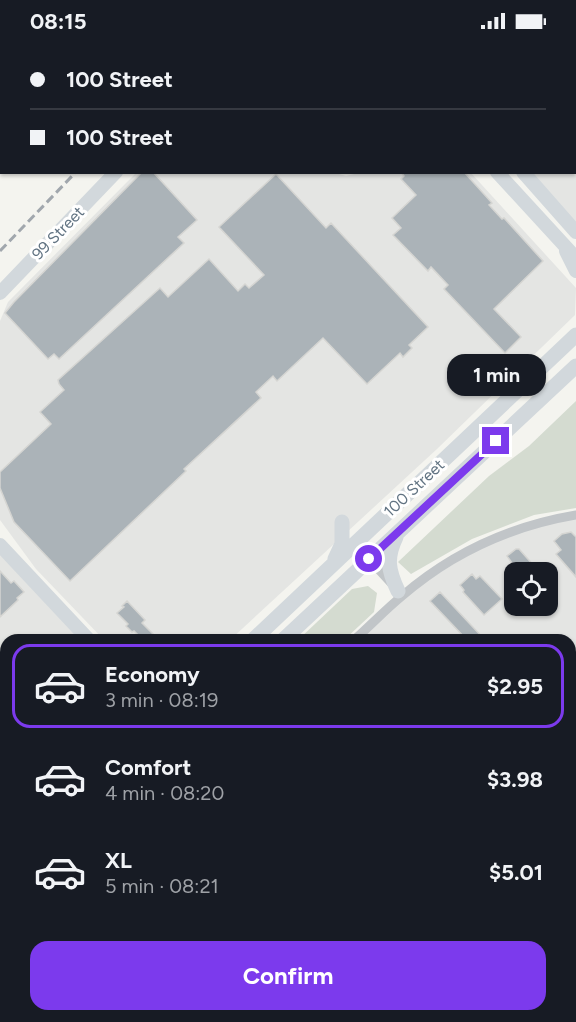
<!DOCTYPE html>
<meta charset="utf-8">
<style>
body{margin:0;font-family:Figtree,sans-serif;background:#242831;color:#f1f3f6;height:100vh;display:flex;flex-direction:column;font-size:22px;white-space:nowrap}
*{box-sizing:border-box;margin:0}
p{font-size:20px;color:#9ea1a6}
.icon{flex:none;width:33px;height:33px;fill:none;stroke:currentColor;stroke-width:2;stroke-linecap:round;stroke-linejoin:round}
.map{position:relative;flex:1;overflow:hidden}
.side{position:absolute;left:0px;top:592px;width:576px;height:388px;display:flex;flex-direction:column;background:#171b24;border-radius:18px 18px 0 0;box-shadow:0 2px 4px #0004}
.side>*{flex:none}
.top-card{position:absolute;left:0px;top:0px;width:576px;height:132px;box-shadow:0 2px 4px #0004;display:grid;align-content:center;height:132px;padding:0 30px;background:#171b24}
.controls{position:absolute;left:504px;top:520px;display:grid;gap:12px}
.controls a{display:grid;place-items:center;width:54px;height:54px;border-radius:12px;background:#171b24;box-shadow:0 2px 4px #0004;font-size:30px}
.end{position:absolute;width:27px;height:27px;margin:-14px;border:8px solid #7c3aed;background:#fff;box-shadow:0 0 0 3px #fff}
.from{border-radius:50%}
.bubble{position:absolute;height:42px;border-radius:18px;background:#171b24;box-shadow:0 2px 4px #0004;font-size:20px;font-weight:700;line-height:42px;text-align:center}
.top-card b{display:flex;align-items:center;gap:21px;height:57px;font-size:22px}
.top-card b+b{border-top:2px solid #363941}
.top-card i{width:15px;height:15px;background:#f1f3f6}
ul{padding:10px 0 0;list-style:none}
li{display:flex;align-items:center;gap:18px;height:84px;margin:0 12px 9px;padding:0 18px;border:3px solid transparent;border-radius:18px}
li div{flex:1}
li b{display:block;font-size:22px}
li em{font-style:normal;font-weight:700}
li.active{border-color:#7c3aed}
li>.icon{width:54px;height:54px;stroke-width:1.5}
.primary-button{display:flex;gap:12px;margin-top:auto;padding:12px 30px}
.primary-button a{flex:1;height:69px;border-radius:18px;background:#7c3aed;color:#fff;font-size:24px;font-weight:700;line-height:69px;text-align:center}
.status{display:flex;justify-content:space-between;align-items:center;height:42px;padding:0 30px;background:#171b24;direction:ltr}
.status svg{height:16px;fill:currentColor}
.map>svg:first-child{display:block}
.built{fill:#e4e5e3;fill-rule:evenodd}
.green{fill:#d4dbd0}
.building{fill:#abb3b8;stroke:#d5d5d2;stroke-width:1.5}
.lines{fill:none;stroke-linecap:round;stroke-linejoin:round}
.street{stroke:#c1c5c8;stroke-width:9}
.secondary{stroke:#d2d8dc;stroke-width:14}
.primary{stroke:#d2d8dc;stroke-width:15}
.rail{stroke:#a1a7ad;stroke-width:3;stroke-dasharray:9 4.5;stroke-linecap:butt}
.route{stroke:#7c3aed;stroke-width:8}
.labels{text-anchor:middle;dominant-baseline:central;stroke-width:6;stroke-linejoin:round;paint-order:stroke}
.street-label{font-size:16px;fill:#617382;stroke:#fff}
</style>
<div class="status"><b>08:15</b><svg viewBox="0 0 49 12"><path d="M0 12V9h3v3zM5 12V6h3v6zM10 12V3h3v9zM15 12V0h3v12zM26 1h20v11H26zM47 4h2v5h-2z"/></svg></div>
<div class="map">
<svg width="576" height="980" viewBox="0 0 576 980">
<rect width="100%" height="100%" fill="#f4f4ef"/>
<path class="built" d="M 404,0 L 576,0 L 576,190 L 523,131 L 574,130 L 574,2 L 405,2 Z
M 332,130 L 346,134 L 362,130 L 471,131 L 576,246 L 575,273 L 437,407 L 230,598 L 104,598 L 36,527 L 0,478 L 0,279 L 8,260 L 136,131 Z
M 576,476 L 576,980 L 448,980 L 443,975 L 570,975 L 570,598 L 354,598 L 402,554 L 501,493 ZM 514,531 L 548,531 L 548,564 L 514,564 Z
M 0,503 L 89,598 L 6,598 L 6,769 L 0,775 Z
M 6,924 L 6,975 L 218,975 L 213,980 L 0,980 L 0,929 Z"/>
<path class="green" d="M 576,359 L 576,466 L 534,473 L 472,497 L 411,532 L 398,520 L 489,434 L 529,404 Z
M 368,544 L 377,551 L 374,570 L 344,598 L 298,598 L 352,547 Z
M 6,871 L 6,910 L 0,916 L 0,877 Z"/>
<path class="building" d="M 142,130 L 153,130 L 197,178 L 178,195 L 184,201 L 59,317 L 54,312 L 48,317 L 5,271 L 14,260 Z
M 401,130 L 464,130 L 492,161 L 489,163 L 502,177 L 504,176 L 543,219 L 494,267 L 521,295 L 505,311 L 444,247 L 448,243 L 431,225 L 428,229 L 393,193 L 401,186 L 392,176 L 416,153 L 401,137 L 404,134 Z
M 276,132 L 326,186 L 331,181 L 428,285 L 409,303 L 412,306 L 403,315 L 400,311 L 367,342 L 323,296 L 277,339 L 273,334 L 256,350 L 261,356 L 184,427 L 186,429 L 70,539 L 14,480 L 0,446 L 0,430 L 51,382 L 40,370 L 64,348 L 59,342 L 58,338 L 160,246 L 168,255 L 209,217 L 238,249 L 245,242 L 249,246 L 264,233 L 219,185 Z
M 571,490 L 576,495 L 576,535 L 556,512 L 561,508 L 554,499 L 562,492 Z
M 516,507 L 519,507 L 535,525 L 528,531 L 519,531 L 507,514 Z
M 0,529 L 11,541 L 14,539 L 24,550 L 17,556 L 18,558 L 0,575 Z
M 472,532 L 476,537 L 480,534 L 502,557 L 484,573 L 463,550 L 464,548 L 460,543 Z
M 440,550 L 485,598 L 467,598 L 430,559 Z
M 127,559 L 145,578 L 142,581 L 154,593 L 148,598 L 143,598 L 134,589 L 132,590 L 126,584 L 128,582 L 117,571 L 124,565 L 122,564 Z"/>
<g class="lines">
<path class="street" d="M 71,2 L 73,0
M 369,517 L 391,541
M 354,598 C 370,584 385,568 402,554 C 452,511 511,484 576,473
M 0,775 L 6,769
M 570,820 L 576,822
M 0,929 L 6,924"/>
<path class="secondary" d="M 378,0 L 379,2
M 404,0 L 405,2
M 510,2 L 512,0
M 534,2 L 536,0
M 497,130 L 576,216
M 523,130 L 576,190
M 566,209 L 576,229
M 0,251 L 116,130
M 0,503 L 89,598
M 443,975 L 448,980"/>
<path class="primary" d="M 396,495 C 386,516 388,528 398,549
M 335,517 L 342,502 L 342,480
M 253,598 L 576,293
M 283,598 L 576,324
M 0,838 L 6,833
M 0,864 L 6,858"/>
<path class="rail" d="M 203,2 L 204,0
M 0,209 L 76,130"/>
</g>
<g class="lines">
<path class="route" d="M 369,517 L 496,399"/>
</g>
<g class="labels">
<g class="street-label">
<text transform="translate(58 191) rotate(-46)">99 Street</text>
<text transform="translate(414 446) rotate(-43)">100 Street</text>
</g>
</g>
</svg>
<div class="controls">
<a><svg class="icon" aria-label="locate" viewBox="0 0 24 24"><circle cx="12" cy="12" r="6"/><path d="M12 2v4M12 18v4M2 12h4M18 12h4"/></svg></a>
</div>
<i class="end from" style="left:369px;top:517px"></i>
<i class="end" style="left:496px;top:399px"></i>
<div class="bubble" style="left:447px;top:312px;width:99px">1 min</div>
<div class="top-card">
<b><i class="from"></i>100 Street</b>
<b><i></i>100 Street</b>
</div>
<section class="side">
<ul>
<li class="active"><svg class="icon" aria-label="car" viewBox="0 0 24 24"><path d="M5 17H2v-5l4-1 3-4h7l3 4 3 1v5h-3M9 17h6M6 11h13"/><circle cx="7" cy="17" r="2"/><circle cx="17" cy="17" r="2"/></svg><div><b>Economy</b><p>3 min · 08:19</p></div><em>$2.95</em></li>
<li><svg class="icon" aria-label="car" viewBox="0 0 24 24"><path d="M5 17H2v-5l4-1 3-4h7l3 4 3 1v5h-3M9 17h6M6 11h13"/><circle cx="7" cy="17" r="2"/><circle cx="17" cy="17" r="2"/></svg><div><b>Comfort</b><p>4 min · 08:20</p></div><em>$3.98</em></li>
<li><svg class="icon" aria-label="car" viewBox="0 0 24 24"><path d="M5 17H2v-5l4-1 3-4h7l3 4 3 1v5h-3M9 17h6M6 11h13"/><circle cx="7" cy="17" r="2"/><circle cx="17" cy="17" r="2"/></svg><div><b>XL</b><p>5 min · 08:21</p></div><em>$5.01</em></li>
</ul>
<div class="primary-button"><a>Confirm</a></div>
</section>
</div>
